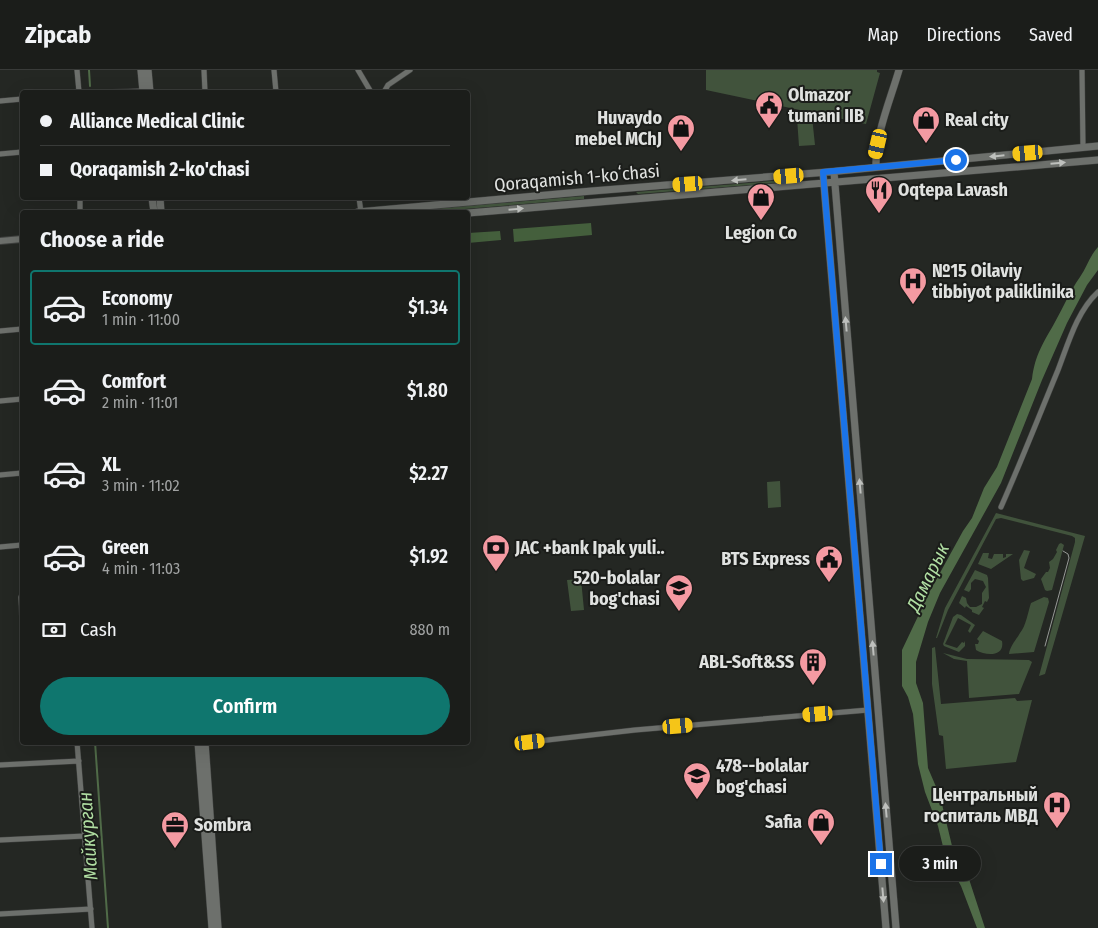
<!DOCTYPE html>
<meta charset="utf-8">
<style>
body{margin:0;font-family:"Fira Sans Condensed",sans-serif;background:#242623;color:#f1f3f6;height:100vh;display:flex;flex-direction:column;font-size:19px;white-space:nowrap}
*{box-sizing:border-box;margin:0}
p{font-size:16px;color:#a0a2a2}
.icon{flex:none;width:28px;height:28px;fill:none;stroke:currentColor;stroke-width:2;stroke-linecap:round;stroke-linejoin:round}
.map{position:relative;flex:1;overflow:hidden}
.sheet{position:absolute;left:20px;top:140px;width:450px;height:535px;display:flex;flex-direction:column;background:#1b1d1a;border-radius:5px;box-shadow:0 5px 20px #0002,0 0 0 1px #393b39}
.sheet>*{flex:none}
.top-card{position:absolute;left:20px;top:20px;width:450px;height:110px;border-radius:5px;box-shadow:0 5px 20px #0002,0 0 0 1px #393b39;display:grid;align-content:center;height:110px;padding:0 20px;background:#1b1d1a}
.end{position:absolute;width:22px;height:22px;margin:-11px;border:6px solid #1a73e8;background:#fff;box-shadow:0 0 0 2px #fff}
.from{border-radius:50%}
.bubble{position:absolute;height:35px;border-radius:18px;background:#1b1d1a;box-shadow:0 5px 20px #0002,0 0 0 1px #393b39;font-size:16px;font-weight:600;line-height:35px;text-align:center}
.car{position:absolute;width:15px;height:30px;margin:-15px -8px;border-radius:6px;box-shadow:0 0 4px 1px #0007;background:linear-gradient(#f5c518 24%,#345 0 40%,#f5c518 0 76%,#345 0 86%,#f5c518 0)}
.top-card b{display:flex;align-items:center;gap:18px;height:48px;font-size:19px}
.top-card b+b{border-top:1px solid #393b39}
.top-card i{width:12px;height:12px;background:#f1f3f6}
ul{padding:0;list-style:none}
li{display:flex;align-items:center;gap:15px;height:75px;margin:0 10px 8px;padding:0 10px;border:2px solid transparent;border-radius:5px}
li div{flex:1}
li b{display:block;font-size:19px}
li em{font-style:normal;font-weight:600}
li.on{border-color:#0f766e}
li>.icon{width:45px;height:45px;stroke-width:1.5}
h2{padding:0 20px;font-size:22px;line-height:60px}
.pay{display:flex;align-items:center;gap:12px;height:55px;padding:0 20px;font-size:19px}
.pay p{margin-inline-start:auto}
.action{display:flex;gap:10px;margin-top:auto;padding:10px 20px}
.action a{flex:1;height:58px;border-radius:30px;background:#0f766e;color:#fff;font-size:20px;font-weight:600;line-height:58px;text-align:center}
header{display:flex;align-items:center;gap:30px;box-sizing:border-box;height:70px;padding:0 25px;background:#1b1d1a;border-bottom:1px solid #393b39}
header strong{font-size:24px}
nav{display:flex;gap:28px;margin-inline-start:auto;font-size:18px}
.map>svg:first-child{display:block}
.green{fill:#41533c}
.forest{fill:#445f3c}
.water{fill:#506b48}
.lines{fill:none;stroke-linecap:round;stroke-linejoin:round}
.stream{stroke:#506b48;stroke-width:2}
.minor-casing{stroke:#404240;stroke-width:6}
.tertiary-casing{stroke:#404240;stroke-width:8}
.secondary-casing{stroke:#404240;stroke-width:8}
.minor{stroke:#6d706c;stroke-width:5}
.tertiary{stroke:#6d706c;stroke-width:6}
.secondary{stroke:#6d706c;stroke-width:7}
.tram{stroke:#969996;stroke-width:1}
.oneway{fill:#bec0bd}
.route{stroke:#1a73e8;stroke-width:6}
.labels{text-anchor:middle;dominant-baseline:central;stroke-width:4;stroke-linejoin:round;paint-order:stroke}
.poi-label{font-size:18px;font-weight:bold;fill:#e0e2e0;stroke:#1b1d1a;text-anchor:start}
.street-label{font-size:18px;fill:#e0e2e0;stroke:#1b1d1a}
.water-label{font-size:19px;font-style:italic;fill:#b0dea2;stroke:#1b1d1a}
</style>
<header>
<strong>Zipcab</strong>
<nav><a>Map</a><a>Directions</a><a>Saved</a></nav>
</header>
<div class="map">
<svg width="1098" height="858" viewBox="0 0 1098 858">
<rect width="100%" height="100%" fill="#242723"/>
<path class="green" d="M 706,0 L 877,0 L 877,2 L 880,3 L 866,54 L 706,20 Z
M 812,47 L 815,75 L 799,76 L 797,48 Z
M 797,109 L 801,111 L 638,124 L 636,122 Z
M 584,126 L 584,129 L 429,142 L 396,142 Z
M 780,411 L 781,437 L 768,438 L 767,412 Z
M 996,443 L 1085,466 L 1045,604 L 1039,606 L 1075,472 L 1075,468 L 1072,466 L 1001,448 L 996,449 L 948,540 L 937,568 L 936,568 L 945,538 Z
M 1061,473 L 1064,475 L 1052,520 L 1047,521 L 1045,520 L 1041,509 L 1046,502 L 1048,502 L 1050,498 L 1049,492 L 1053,489 L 1057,482 L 1056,480 L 1059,474 Z
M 1024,480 L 1030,481 L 1024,498 L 1036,504 L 1034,508 L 1023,511 L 1021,509 L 1019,490 Z
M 983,483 L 989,483 L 988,488 L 992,489 L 994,484 L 1003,484 L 1003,488 L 1006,487 L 1006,484 L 1013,484 L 991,499 L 978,494 Z
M 975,500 L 987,505 L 988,508 L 989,528 L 987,532 L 985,531 L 982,537 L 984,538 L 979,545 L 972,542 L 972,540 L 966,536 L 965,538 L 959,533 L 962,526 L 966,528 L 967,533 L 970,537 L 976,537 L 982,534 L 982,523 L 986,517 L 983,511 L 975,509 L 971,513 L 971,519 L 969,522 L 964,520 Z
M 581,509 L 584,540 L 571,541 L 567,510 Z
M 1044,527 L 1048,528 L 1049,532 L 1034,582 L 1009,584 C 1010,576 1016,570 1020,563 C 1026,556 1028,542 1031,533 Z
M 957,544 L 961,545 L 975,555 L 970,563 L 968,561 L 971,555 L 958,548 L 945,574 L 957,578 L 962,572 L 964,573 L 965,571 L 965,576 L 959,582 L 944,576 L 943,574 L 953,547 Z
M 983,561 L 1002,571 C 1005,587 986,586 976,580 L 975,574 L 978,574 L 979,571 L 977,569 Z
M 935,577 L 941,634 L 1015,628 L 1017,631 L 1032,630 L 1016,692 L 946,699 L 943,666 L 939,665 L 932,614 L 932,578 Z
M 943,583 L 967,589 L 1029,590 L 1032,592 L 1019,624 L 969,628 L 967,591 L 954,589 Z"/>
<path class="forest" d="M 591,153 L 592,165 L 514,172 L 513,159 Z
M 500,161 L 501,170 L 468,173 L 468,163 Z"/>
<path class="water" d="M 1098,177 L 1098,200 L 1087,215 L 1067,253 L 1042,310 L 1001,413 L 940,523 L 928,552 L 916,592 L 916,613 L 923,633 L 928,698 L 940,726 L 953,780 L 968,806 L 985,858 L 977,858 L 961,816 L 946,789 L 938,756 L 925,722 L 918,694 L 913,644 L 908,627 L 902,616 L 902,580 L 930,521 L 963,461 L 972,448 L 984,418 L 997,397 L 1032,309 C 1035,284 1044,272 1055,252 C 1064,236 1070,221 1080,207 C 1087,197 1089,187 1098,177 Z"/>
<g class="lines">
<path class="stream" d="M 89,0 L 90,16
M 95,672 L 108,858"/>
<g class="minor-casing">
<path id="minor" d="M 77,0 L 79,22
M 204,0 L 205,22
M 274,0 L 276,22
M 358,0 L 371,22
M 1082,0 L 1083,78
M 112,22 L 145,21
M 384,22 L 388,15 L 410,0
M 0,31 L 22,29
M 0,84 L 22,82
M 80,128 L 80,142
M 359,128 L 361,142
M 0,261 L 22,259
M 0,331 L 22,329
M 0,405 L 22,403
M 1001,437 C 1021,392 1039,346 1058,300 C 1068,274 1077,241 1098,222
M 0,477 L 22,475
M 21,527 L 22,547
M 77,672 L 92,858
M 530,672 L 635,660 L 868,640
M 0,695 L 79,691
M 0,770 L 85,766
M 0,844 L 91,839"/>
</g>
<g class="tertiary-casing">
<path id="tertiary" d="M 0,171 L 22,169"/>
</g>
<g class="secondary-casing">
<path id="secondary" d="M 141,0 L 143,22
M 148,0 L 150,22
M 876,97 C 875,65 890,31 899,0
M 834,102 L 896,858
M 823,103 L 886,858
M 152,128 L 154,142
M 160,128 L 161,142
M 358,142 L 592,121 L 828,102 L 1098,76
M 468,143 L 1098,90
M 198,672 L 212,858
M 205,672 L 218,858"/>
</g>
<use href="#minor" class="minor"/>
<use href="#tertiary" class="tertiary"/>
<use href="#secondary" class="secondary"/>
<path class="tram" d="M 1045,576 L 1069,488 L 1068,484 L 1063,481"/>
</g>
<defs><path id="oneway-solid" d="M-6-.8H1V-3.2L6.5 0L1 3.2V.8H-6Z" transform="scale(1.25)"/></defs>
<g class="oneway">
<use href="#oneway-solid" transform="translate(997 86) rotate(174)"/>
<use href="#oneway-solid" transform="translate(1058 93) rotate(-5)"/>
<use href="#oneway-solid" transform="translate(739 110) rotate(175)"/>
<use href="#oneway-solid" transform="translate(516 139) rotate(-5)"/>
<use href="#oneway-solid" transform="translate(846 254) rotate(-95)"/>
<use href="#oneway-solid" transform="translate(860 416) rotate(-95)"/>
<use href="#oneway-solid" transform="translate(873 578) rotate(-95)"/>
<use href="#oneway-solid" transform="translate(886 740) rotate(-95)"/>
<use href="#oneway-solid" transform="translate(883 825) rotate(85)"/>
</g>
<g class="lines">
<path class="route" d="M 881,794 L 823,102 L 956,90"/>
</g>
<defs>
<g id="civic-pin" transform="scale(1.4375)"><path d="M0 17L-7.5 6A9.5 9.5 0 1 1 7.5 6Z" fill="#f49aa2" stroke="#1b1d1a"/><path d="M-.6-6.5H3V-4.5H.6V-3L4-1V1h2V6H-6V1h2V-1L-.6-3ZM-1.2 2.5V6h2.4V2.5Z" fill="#111"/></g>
<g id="shop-pin" transform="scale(1.4375)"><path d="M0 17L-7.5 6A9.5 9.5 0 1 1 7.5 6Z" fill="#f49aa2" stroke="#1b1d1a"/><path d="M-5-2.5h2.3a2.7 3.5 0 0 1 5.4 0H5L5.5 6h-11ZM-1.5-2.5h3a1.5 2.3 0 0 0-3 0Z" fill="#111"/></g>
<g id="restaurant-pin" transform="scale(1.4375)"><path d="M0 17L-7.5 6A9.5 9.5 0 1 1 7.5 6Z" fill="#f49aa2" stroke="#1b1d1a"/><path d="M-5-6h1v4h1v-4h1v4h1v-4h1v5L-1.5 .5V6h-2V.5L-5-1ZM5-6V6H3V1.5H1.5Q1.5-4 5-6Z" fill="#111"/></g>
<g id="hospital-pin" transform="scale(1.4375)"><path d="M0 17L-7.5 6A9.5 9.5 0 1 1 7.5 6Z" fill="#f49aa2" stroke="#1b1d1a"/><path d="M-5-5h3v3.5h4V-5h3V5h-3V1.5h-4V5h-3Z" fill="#111"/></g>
<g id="bank-pin" transform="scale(1.4375)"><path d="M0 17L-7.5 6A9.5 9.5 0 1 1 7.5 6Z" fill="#f49aa2" stroke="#1b1d1a"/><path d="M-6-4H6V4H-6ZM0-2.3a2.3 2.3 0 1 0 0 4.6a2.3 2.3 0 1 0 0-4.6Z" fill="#111"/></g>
<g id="school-pin" transform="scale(1.4375)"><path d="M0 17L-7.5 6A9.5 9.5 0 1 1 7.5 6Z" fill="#f49aa2" stroke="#1b1d1a"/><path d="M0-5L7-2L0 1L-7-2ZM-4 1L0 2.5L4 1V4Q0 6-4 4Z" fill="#111"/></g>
<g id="building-pin" transform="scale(1.4375)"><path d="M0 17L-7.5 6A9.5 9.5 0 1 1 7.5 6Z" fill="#f49aa2" stroke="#1b1d1a"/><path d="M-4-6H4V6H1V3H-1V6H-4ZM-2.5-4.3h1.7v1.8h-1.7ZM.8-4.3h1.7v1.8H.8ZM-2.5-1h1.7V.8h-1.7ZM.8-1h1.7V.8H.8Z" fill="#111"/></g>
<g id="office-pin" transform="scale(1.4375)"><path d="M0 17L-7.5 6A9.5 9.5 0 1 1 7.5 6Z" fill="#f49aa2" stroke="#1b1d1a"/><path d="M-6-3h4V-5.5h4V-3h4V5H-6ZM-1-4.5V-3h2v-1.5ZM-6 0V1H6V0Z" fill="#111"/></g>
</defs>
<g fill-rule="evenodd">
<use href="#civic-pin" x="769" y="35"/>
<use href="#shop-pin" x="926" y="50"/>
<use href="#shop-pin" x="681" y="58"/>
<use href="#restaurant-pin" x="879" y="120"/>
<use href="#shop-pin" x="761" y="127"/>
<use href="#hospital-pin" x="913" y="211"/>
<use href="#bank-pin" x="496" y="478"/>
<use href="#civic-pin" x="829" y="489"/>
<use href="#school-pin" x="679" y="518"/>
<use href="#building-pin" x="813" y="592"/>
<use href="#school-pin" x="697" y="706"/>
<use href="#hospital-pin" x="1057" y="735"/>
<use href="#shop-pin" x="821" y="752"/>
<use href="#office-pin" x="175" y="755"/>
</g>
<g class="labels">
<g class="poi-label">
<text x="788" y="25">Olmazor<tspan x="788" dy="21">tumani IIB</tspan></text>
<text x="662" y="48" text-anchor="end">Huvaydo<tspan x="662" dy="21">mebel MChJ</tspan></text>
<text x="945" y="50">Real city</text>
<text x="898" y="120">Oqtepa Lavash</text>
<text x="761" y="163" text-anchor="middle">Legion Co</text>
<text x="932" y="201">№15 Oilaviy<tspan x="932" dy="21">tibbiyot paliklinika</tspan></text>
<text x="515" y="478">JAC +bank Ipak yuli..</text>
<text x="810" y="489" text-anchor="end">BTS Express</text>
<text x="660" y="508" text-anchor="end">520-bolalar<tspan x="660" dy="21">bog'chasi</tspan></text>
<text x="794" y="592" text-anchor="end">ABL-Soft&amp;SS</text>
<text x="716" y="696">478--bolalar<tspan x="716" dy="21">bog'chasi</tspan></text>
<text x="1038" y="725" text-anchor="end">Центральный<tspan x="1038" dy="21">госпиталь МВД</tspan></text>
<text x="802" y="752" text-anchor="end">Safia</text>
<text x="194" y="755">Sombra</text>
</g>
<g class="street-label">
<text transform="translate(577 108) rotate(-5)">Qoraqamish 1-koʻchasi</text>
</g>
<g class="water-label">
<text transform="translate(928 507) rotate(-64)">Дамарык</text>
<text transform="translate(88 766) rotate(-94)">Майкурган</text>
</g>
</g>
</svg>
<i class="end from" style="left:956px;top:90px"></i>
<i class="end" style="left:881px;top:794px"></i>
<div class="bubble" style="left:899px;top:776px;width:82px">3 min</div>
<i class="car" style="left:878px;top:74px;rotate:193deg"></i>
<i class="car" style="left:1028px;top:83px;rotate:265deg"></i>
<i class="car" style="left:789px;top:106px;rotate:265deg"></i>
<i class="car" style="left:688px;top:114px;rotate:266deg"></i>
<i class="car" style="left:818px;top:644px;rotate:265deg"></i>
<i class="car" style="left:678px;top:656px;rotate:85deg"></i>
<i class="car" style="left:530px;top:672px;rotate:83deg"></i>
<div class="top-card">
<b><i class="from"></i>Alliance Medical Clinic</b>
<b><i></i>Qoraqamish 2-ko'chasi</b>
</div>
<section class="sheet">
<h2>Choose a ride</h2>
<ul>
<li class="on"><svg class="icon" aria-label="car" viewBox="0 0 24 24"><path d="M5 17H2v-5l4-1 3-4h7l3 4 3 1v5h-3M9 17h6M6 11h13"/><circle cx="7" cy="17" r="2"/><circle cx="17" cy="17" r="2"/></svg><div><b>Economy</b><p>1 min · 11:00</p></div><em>$1.34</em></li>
<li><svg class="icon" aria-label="car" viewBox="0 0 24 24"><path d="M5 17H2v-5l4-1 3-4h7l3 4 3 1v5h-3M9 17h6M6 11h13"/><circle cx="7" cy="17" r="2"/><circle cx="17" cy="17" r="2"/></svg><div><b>Comfort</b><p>2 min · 11:01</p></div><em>$1.80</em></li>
<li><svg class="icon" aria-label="car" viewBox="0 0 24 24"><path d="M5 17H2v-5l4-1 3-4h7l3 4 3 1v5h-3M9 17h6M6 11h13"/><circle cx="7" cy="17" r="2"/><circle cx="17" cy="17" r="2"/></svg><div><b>XL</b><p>3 min · 11:02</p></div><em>$2.27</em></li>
<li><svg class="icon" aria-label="car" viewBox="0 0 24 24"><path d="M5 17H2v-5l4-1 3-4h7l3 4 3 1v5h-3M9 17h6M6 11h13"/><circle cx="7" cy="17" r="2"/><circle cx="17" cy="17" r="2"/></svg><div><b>Green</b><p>4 min · 11:03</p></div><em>$1.92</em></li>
</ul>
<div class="pay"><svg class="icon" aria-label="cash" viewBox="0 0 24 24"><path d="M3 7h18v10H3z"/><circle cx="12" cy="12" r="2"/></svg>Cash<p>880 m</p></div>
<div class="action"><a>Confirm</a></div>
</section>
</div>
